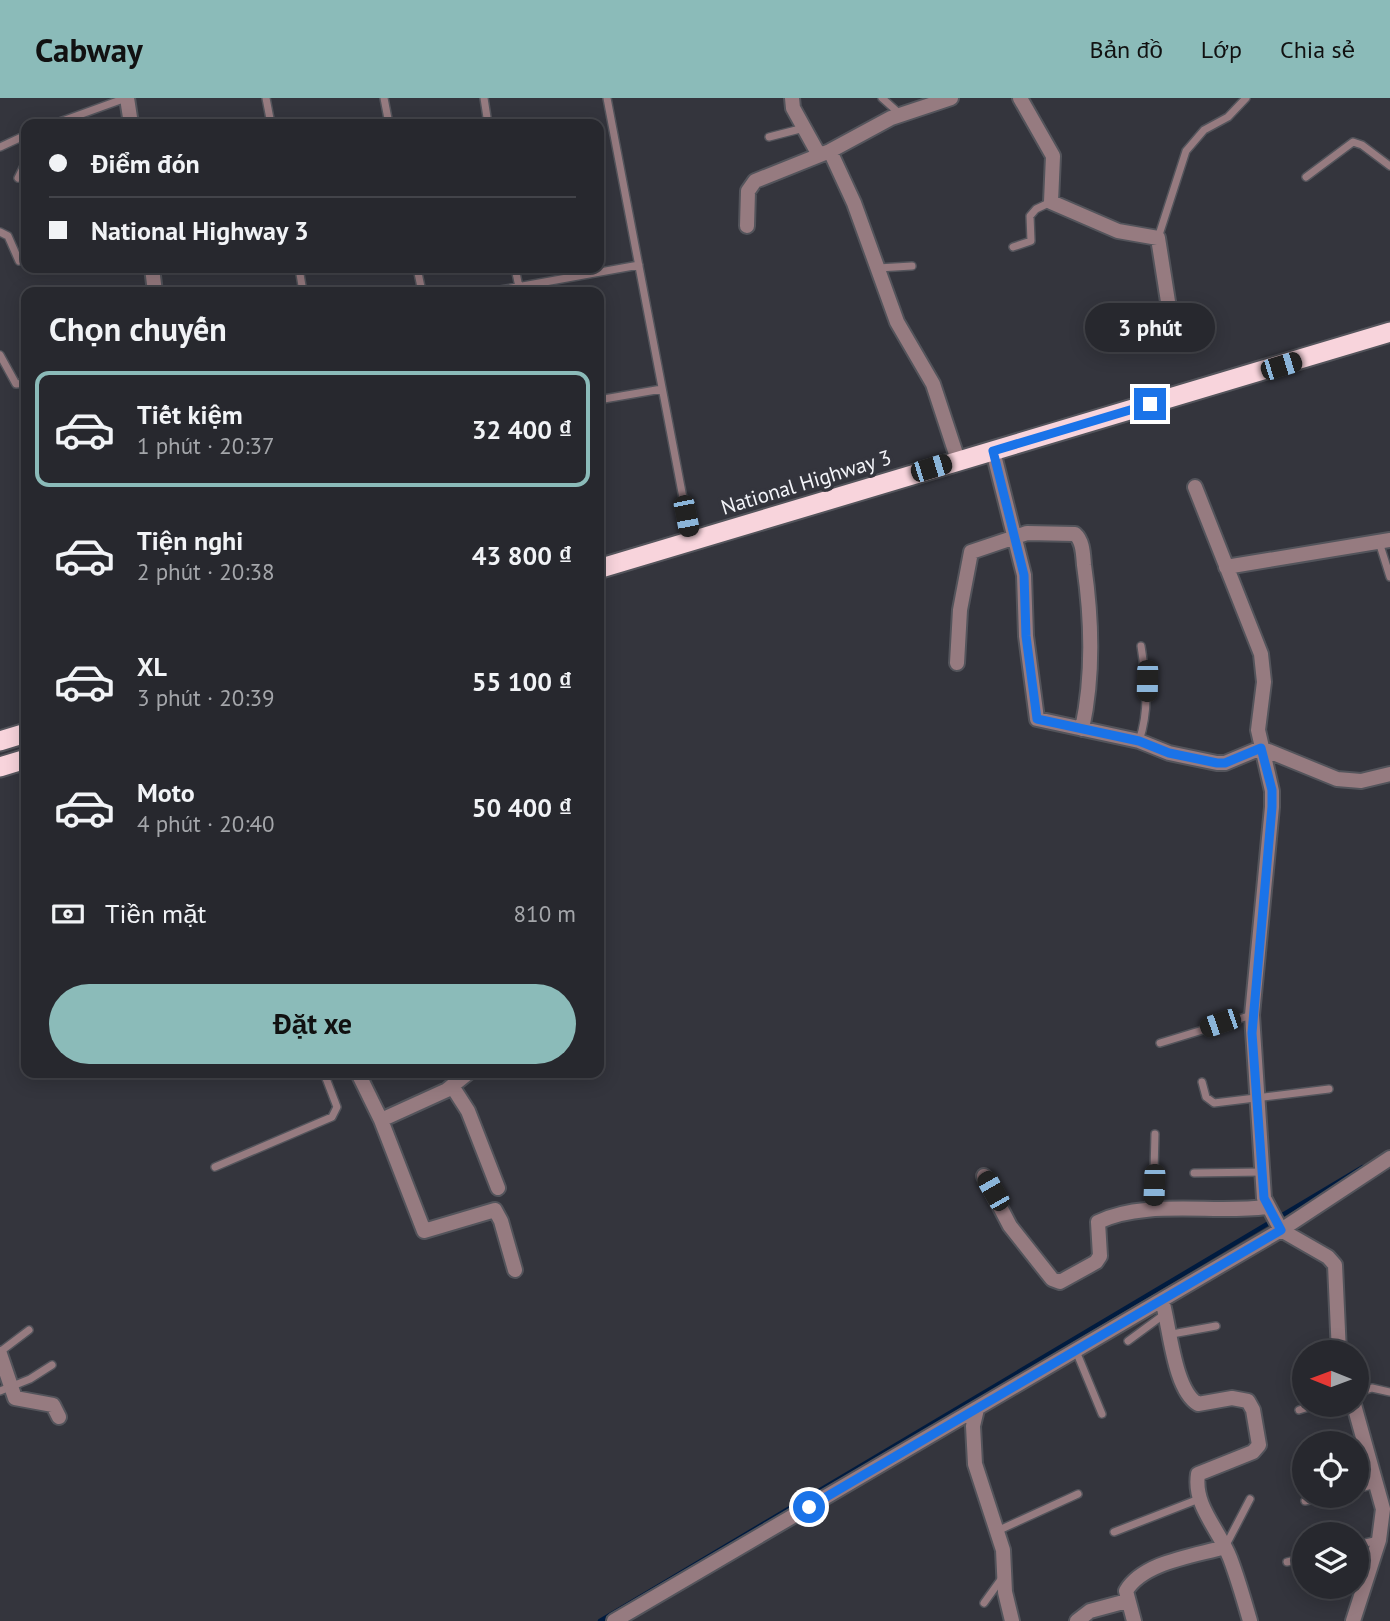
<!DOCTYPE html>
<html lang="vi">
<meta charset="utf-8">
<style>
body{margin:0;font-family:"PT Sans",sans-serif;background:#33343a;color:#f1f3f6;height:100vh;display:flex;flex-direction:column;font-size:26px;white-space:nowrap}
*{box-sizing:border-box;margin:0}
p{font-size:23px;color:#a4a6aa}
.icon{flex:none;width:38px;height:38px;fill:none;stroke:currentColor;stroke-width:2;stroke-linecap:round;stroke-linejoin:round}
.map{position:relative;flex:1;overflow:hidden}
.drawer{position:absolute;left:21px;top:189px;width:583px;height:791px;display:flex;flex-direction:column;background:#27282e;border-radius:14px;box-shadow:0 4px 18px #0003,0 0 0 2px #43444a}
.drawer>*{flex:none}
.guide{position:absolute;left:21px;top:21px;width:583px;height:154px;border-radius:14px;box-shadow:0 4px 18px #0003,0 0 0 2px #43444a;display:grid;align-content:center;height:154px;padding:0 28px;background:#27282e}
.needle{width:46px;rotate:271deg}
.fabs{position:absolute;left:1292px;top:1242px;display:grid;gap:14px}
.fabs a{display:grid;place-items:center;width:77px;height:77px;border-radius:50%;background:#27282e;box-shadow:0 4px 18px #0003,0 0 0 2px #43444a;font-size:35px}
.end{position:absolute;width:32px;height:32px;margin:-16px;border:9px solid #1a73e8;background:#fff;box-shadow:0 0 0 4px #fff}
.from{border-radius:50%}
.bubble{position:absolute;height:49px;border-radius:24px;background:#27282e;box-shadow:0 4px 18px #0003,0 0 0 2px #43444a;font-size:23px;font-weight:700;line-height:49px;text-align:center}
.car{position:absolute;width:21px;height:42px;margin:-21px -10px;border-radius:9px;box-shadow:0 0 5px 2px #0007;background:linear-gradient(#222 24%,#8ab4d8 0 40%,#222 0 76%,#8ab4d8 0 86%,#222 0)}
.guide b{display:flex;align-items:center;gap:24px;height:66px;font-size:26px}
.guide b+b{border-top:2px solid #43444a}
.guide i{width:18px;height:18px;background:#f1f3f6}
ul{padding:0;list-style:none}
li{display:flex;align-items:center;gap:21px;height:116px;margin:0 14px 10px;padding:0 14px;border:4px solid transparent;border-radius:14px}
li div{flex:1}
li b{display:block;font-size:26px}
li em{font-style:normal;font-weight:700}
li.active{border-color:#8bbbb9}
li>.icon{width:63px;height:63px;stroke-width:1.5}
h2{padding:0 28px;font-size:32px;line-height:84px}
.pay{display:flex;align-items:center;gap:18px;height:77px;padding:0 28px;font-size:26px}
.pay p{margin-inline-start:auto}
.button{display:flex;gap:14px;margin-top:auto;padding:14px 28px}
.button a{flex:1;height:80px;border-radius:42px;background:#8bbbb9;color:#111;font-size:28px;font-weight:700;line-height:80px;text-align:center}
header{display:flex;align-items:center;gap:42px;box-sizing:border-box;height:98px;padding:0 35px;background:#8bbbb9;color:#111}
header strong{font-size:33px}
nav{display:flex;gap:38px;margin-inline-start:auto;font-size:24px}
.map>svg:first-child{display:block}
.lines{fill:none;stroke-linecap:round;stroke-linejoin:round}
.stream{stroke:#001b3f;stroke-width:4.5}
.service-casing{stroke:#53545b;stroke-width:10}
.minor-casing{stroke:#53545b;stroke-width:18}
.trunk-casing{stroke:#53545b;stroke-width:23}
.path{stroke:#929399;stroke-width:2.5;stroke-dasharray:5 3.5;stroke-linecap:butt}
.service{stroke:#967b80;stroke-width:7}
.minor{stroke:#967b80;stroke-width:14}
.trunk{stroke:#f8d4dc;stroke-width:19}
.route{stroke:#1a73e8;stroke-width:9}
.labels{text-anchor:middle;dominant-baseline:central;stroke-width:7;stroke-linejoin:round;paint-order:stroke}
.street-label{font-size:21px;fill:#f3f4f9;stroke:#34353d}
</style>
<header>
<strong>Cabway</strong>
<nav><a>Bản đồ</a><a>Lớp</a><a>Chia sẻ</a></nav>
</header>
<div class="map">
<svg width="1390" height="1523" viewBox="0 0 1390 1523">
<rect width="100%" height="100%" fill="#34353d"/>
<g class="lines">
<path class="stream" d="M 600,1523 L 1363,1069"/>
<g class="service-casing">
<path id="service" d="M 266,0 L 271,26
M 384,0 L 389,26
M 484,0 L 488,26
M 607,0 L 691,442
M 882,0 L 900,16
M 54,26 L 126,0
M 769,39 L 804,30
M 0,49 L 26,37
M 1306,79 L 1353,44 L 1362,47 L 1390,68
M 18,80 L 26,64
M 0,134 L 8,138 L 19,163
M 1158,140 L 1186,53 L 1204,32 L 1228,19 L 1246,0
M 1013,149 L 1031,143 L 1030,118 L 1036,111 L 1051,104
M 299,170 L 303,194
M 417,170 L 422,194
M 515,170 L 519,189
M 878,170 L 912,168
M 489,194 L 639,167
M 0,257 L 16,286 L 26,285
M 598,302 L 662,291
M 1379,444 L 1390,479
M 1139,643 C 1150,611 1146,581 1141,548
M 26,751 L 26,750
M 1160,945 L 1252,917
M 1202,984 L 1206,999 L 1214,1005 L 1329,991
M 215,1069 L 332,1019 L 337,1009 L 324,975
M 1194,1075 L 1262,1074
M 1153,1111 L 1155,1036
M 1172,1236 L 1216,1228
M 1128,1243 L 1166,1215
M 1076,1253 L 1102,1316
M 0,1254 L 29,1232
M 0,1293 L 30,1281 L 52,1267
M 1356,1295 L 1372,1290 L 1390,1294
M 1299,1312 L 1315,1307
M 1356,1391 L 1376,1386
M 1305,1403 L 1327,1398
M 997,1433 L 1078,1396
M 1114,1434 L 1199,1401
M 1356,1447 L 1379,1442
M 1225,1449 L 1250,1401
M 1287,1464 L 1304,1460
M 984,1505 L 1002,1480"/>
</g>
<g class="minor-casing">
<path id="minor" d="M 127,0 L 131,26
M 792,0 L 793,10 L 819,57
M 1020,0 L 1053,58 L 1051,104 L 1118,133 L 1158,140 L 1169,210 L 1112,231
M 830,53 L 854,105 L 897,224 L 933,286 L 958,362
M 747,128 L 748,93 L 755,83 L 830,53 L 891,20 L 951,0
M 152,170 L 155,194
M 993,353 L 1024,477 L 1026,538 L 1037,621 L 1139,643 L 1169,655 L 1217,665 L 1225,665 L 1261,650 L 1337,681 L 1361,683 L 1390,676
M 1195,389 L 1261,556 L 1264,584 L 1258,632 L 1272,693 L 1272,709 L 1252,917 L 1264,1100 L 1281,1132 L 1328,1159 L 1335,1167 L 1339,1255
M 1226,469 L 1390,442
M 957,565 L 960,512 L 971,454 L 1027,435 L 1075,436 C 1083,443 1083,456 1084,467 C 1092,522 1094,576 1082,631
M 358,975 L 381,1022 L 424,1133 L 495,1112 L 501,1123 L 515,1172
M 452,988 L 468,1013 L 498,1090
M 381,1022 L 447,992 L 468,975
M 984,1078 L 1010,1128 L 1052,1181 L 1060,1184 L 1096,1164 L 1100,1158 L 1098,1124 C 1144,1101 1215,1116 1266,1109
M 1162,1202 C 1170,1230 1174,1292 1198,1306 L 1232,1300 L 1248,1303 L 1253,1312 L 1259,1347 L 1253,1354 L 1198,1376 C 1193,1408 1219,1431 1230,1460 C 1238,1481 1244,1502 1250,1523
M 0,1256 L 15,1300 L 53,1307 L 59,1319
M 977,1311 L 973,1328 L 975,1366 L 1003,1452 L 1005,1494 L 1012,1523
M 614,1523 L 1281,1132 L 1390,1060
M 1077,1523 L 1090,1513 L 1127,1503
M 1134,1523 L 1126,1493 C 1143,1464 1194,1458 1225,1449
M 1353,1523 L 1379,1442 L 1383,1411 L 1354,1307"/>
</g>
<g class="trunk-casing">
<path id="trunk" d="M 598,471 L 1390,234
M 0,643 L 26,635
M 0,669 L 26,661"/>
</g>
<path class="path" d="M 24,118 L 26,117"/>
<use href="#service" class="service"/>
<use href="#minor" class="minor"/>
<use href="#trunk" class="trunk"/>
</g>
<g class="lines">
<path class="route" d="M 809,1409 L 1281,1132 L 1264,1100 L 1252,935 L 1272,709 L 1272,692 L 1261,650 L 1225,665 L 1217,665 L 1169,655 L 1139,643 L 1037,621 L 1026,538 L 1024,477 L 993,353 L 1150,306"/>
</g>
<g class="labels">
<g class="street-label">
<text transform="translate(806 384) rotate(-17)">National Highway 3</text>
</g>
</g>
</svg>
<div class="fabs">
<a><svg class="needle" viewBox="-14 -14 28 28"><path d="M0-13l5 13h-10z" fill="#e53935"/><path d="M0 13l5-13h-10z" fill="#a4a6aa"/></svg></a>
<a><svg class="icon" aria-label="locate" viewBox="0 0 24 24"><circle cx="12" cy="12" r="6"/><path d="M12 2v4M12 18v4M2 12h4M18 12h4"/></svg></a>
<a><svg class="icon" aria-label="layers" viewBox="0 0 24 24"><path d="M12 4l9 5-9 5-9-5zM3 14l9 5 9-5"/></svg></a>
</div>
<i class="end from" style="left:809px;top:1409px"></i>
<i class="end" style="left:1150px;top:306px"></i>
<div class="bubble" style="left:1085px;top:205px;width:130px">3 phút</div>
<i class="car" style="left:1281px;top:268px;rotate:73deg"></i>
<i class="car" style="left:931px;top:370px;rotate:73deg"></i>
<i class="car" style="left:686px;top:418px;rotate:169deg"></i>
<i class="car" style="left:1147px;top:583px;rotate:181deg"></i>
<i class="car" style="left:1220px;top:925px;rotate:251deg"></i>
<i class="car" style="left:1154px;top:1087px;rotate:182deg"></i>
<i class="car" style="left:993px;top:1093px;rotate:330deg"></i>
<div class="guide">
<b><i class="from"></i>Điểm đón</b>
<b><i></i>National Highway 3</b>
</div>
<section class="drawer">
<h2>Chọn chuyến</h2>
<ul>
<li class="active"><svg class="icon" aria-label="car" viewBox="0 0 24 24"><path d="M5 17H2v-5l4-1 3-4h7l3 4 3 1v5h-3M9 17h6M6 11h13"/><circle cx="7" cy="17" r="2"/><circle cx="17" cy="17" r="2"/></svg><div><b>Tiết kiệm</b><p>1 phút · 20:37</p></div><em>32 400 ₫</em></li>
<li><svg class="icon" aria-label="car" viewBox="0 0 24 24"><path d="M5 17H2v-5l4-1 3-4h7l3 4 3 1v5h-3M9 17h6M6 11h13"/><circle cx="7" cy="17" r="2"/><circle cx="17" cy="17" r="2"/></svg><div><b>Tiện nghi</b><p>2 phút · 20:38</p></div><em>43 800 ₫</em></li>
<li><svg class="icon" aria-label="car" viewBox="0 0 24 24"><path d="M5 17H2v-5l4-1 3-4h7l3 4 3 1v5h-3M9 17h6M6 11h13"/><circle cx="7" cy="17" r="2"/><circle cx="17" cy="17" r="2"/></svg><div><b>XL</b><p>3 phút · 20:39</p></div><em>55 100 ₫</em></li>
<li><svg class="icon" aria-label="car" viewBox="0 0 24 24"><path d="M5 17H2v-5l4-1 3-4h7l3 4 3 1v5h-3M9 17h6M6 11h13"/><circle cx="7" cy="17" r="2"/><circle cx="17" cy="17" r="2"/></svg><div><b>Moto</b><p>4 phút · 20:40</p></div><em>50 400 ₫</em></li>
</ul>
<div class="pay"><svg class="icon" aria-label="cash" viewBox="0 0 24 24"><path d="M3 7h18v10H3z"/><circle cx="12" cy="12" r="2"/></svg>Tiền mặt<p>810 m</p></div>
<div class="button"><a>Đặt xe</a></div>
</section>
</div>
